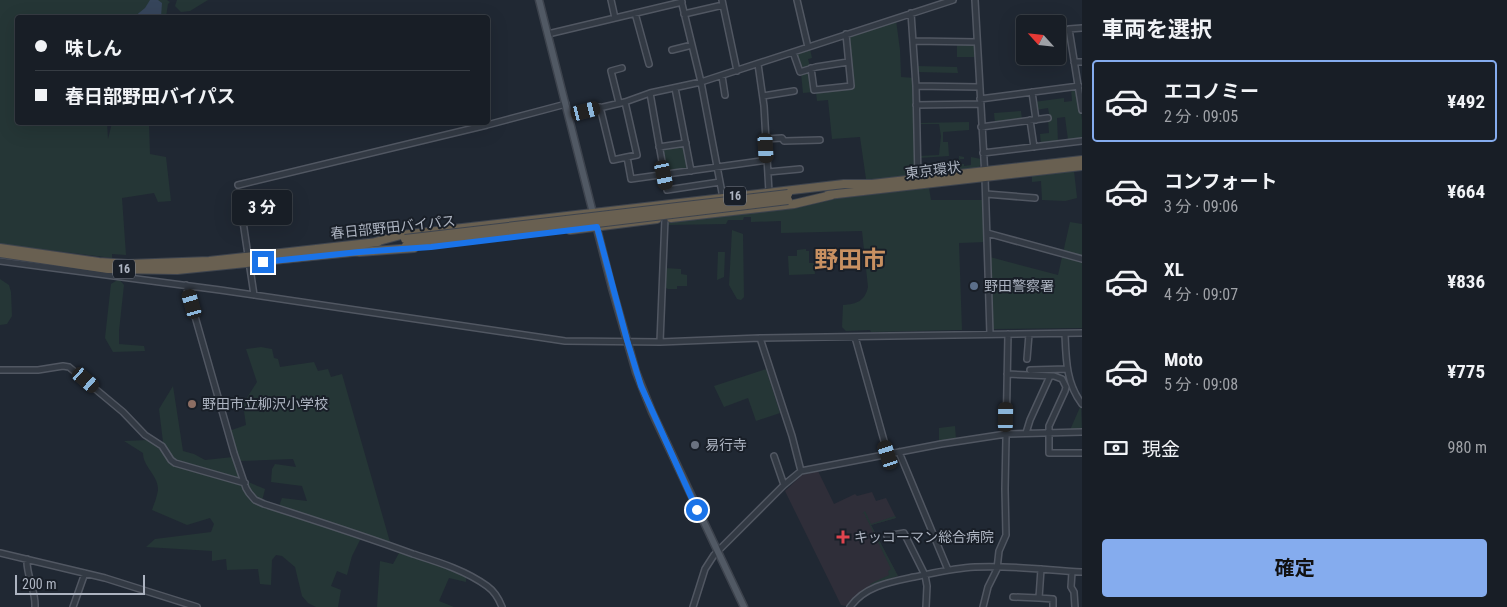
<!DOCTYPE html>
<html lang="ja">
<meta charset="utf-8">
<style>
body{margin:0;font-family:"Roboto Condensed","Noto Sans JP",sans-serif;background:#252b32;color:#f1f3f6;height:100vh;display:flex;flex-direction:column;font-size:19px;white-space:nowrap}
*{box-sizing:border-box;margin:0}
p{font-size:16px;color:#9fa2a7}
.icon{flex:none;width:28px;height:28px;fill:none;stroke:currentColor;stroke-width:2;stroke-linecap:round;stroke-linejoin:round}
.map{position:relative;flex:1;overflow:hidden}
.drawer{display:flex;flex-direction:column;background:#181e26;width:425px}
.drawer>*{flex:none}
.top-card{position:absolute;left:15px;top:15px;width:475px;height:110px;border-radius:5px;box-shadow:0 5px 20px #0002,0 0 0 1px #363c43;display:grid;align-content:center;height:110px;padding:0 20px;background:#181e26}
.needle{width:32px;rotate:297deg}
.buttons{position:absolute;left:1016px;top:15px;display:grid;gap:10px}
.buttons a{display:grid;place-items:center;width:50px;height:50px;border-radius:5px;background:#181e26;box-shadow:0 5px 20px #0002,0 0 0 1px #363c43;font-size:25px}
.scale{position:absolute;left:15px;bottom:12px;width:130px;box-sizing:border-box;padding-left:5px;border:2px solid #adb4c1;border-top:0;font-size:14px;line-height:18px;white-space:nowrap;color:#adb4c1;-webkit-text-stroke:4px #191f28;paint-order:stroke}
.end{position:absolute;width:22px;height:22px;margin:-11px;border:6px solid #1a73e8;background:#fff;box-shadow:0 0 0 2px #fff}
.from{border-radius:50%}
.bubble{position:absolute;height:35px;border-radius:5px;background:#181e26;box-shadow:0 5px 20px #0002,0 0 0 1px #363c43;font-size:16px;font-weight:700;line-height:35px;text-align:center}
.car{position:absolute;width:15px;height:30px;margin:-15px -8px;border-radius:6px;box-shadow:0 0 4px 1px #0007;background:linear-gradient(#222 24%,#8ab4d8 0 40%,#222 0 76%,#8ab4d8 0 86%,#222 0)}
.top-card b{display:flex;align-items:center;gap:18px;height:48px;font-size:19px}
.top-card b+b{border-top:1px solid #363c43}
.top-card i{width:12px;height:12px;background:#f1f3f6}
ul{padding:0;list-style:none}
li{display:flex;align-items:center;gap:15px;height:82px;margin:0 10px 8px;padding:0 10px;border:2px solid transparent;border-radius:5px}
li div{flex:1}
li b{display:block;font-size:19px}
li em{font-style:normal;font-weight:700}
li.current{border-color:#85acee}
li>.icon{width:45px;height:45px;stroke-width:1.5}
h2{padding:0 20px;font-size:22px;line-height:60px}
.pay{display:flex;align-items:center;gap:12px;height:55px;padding:0 20px;font-size:19px}
.pay p{margin-inline-start:auto}
.cta{display:flex;gap:10px;margin-top:auto;padding:10px 20px}
.cta a{flex:1;height:58px;border-radius:5px;background:#85acee;color:#111;font-size:20px;font-weight:700;line-height:58px;text-align:center}
main{display:flex;flex:1;min-height:0}
.map>svg:first-child{display:block}
.medical{fill:#2f2e39}
.green{fill:#253636;fill-rule:evenodd}
.water{fill:#36455b}
.lines{fill:none;stroke-linecap:round;stroke-linejoin:round}
.minor-casing{stroke:#515762;stroke-width:8}
.major-casing{stroke:#3d434d;stroke-width:9}
.highway-casing{stroke:#3e444e;stroke-width:10}
.minor{stroke:#333a44;stroke-width:5}
.major{stroke:#515964;stroke-width:6}
.highway{stroke:#696051;stroke-width:8}
.highway-bridge-casing{stroke:#3e444e;stroke-width:10;stroke-linecap:butt}
.highway-bridge{stroke:#696051;stroke-width:8}
.route{stroke:#1a73e8;stroke-width:6}
.service-dot{fill:#5c6f8a;stroke:#191f28;stroke-width:2}
.education-dot{fill:#8d6e63;stroke:#191f28;stroke-width:2}
.worship-dot{fill:#6b7280;stroke:#191f28;stroke-width:2}
.health-dot{fill:#e0444e;stroke:#191f28;stroke-width:2}
.labels{text-anchor:middle;dominant-baseline:central;stroke-width:4;stroke-linejoin:round;paint-order:stroke}
.shield{fill:#191f28;stroke:#818793;stroke-width:1}
.shield-label{font-size:12px;font-weight:bold;fill:#adb4c1}
.street-label{font-size:14px;fill:#adb4c1;stroke:#191f28}
.poi-label{font-size:14px;fill:#adb4c1;stroke:#191f28;text-anchor:start}
.town-label{font-size:24px;font-weight:bold;fill:#c89061;stroke:#191f28}
</style>
<main>
<div class="map">
<svg width="1082" height="607" viewBox="0 0 1082 607">
<rect width="100%" height="100%" fill="#202833"/>
<path class="medical" d="M 818,471 L 834,504 L 855,494 L 857,496 L 872,492 L 876,501 L 886,498 L 896,518 L 871,525 L 898,576 L 871,585 L 860,592 L 846,606 L 841,605 L 785,491 L 802,475 Z"/>
<path class="green" d="M 0,0 L 167,0 L 170,2 L 168,4 L 166,17 L 18,18 L 18,122 L 107,123 L 108,139 L 112,123 L 156,123 L 149,125 L 150,154 L 166,157 L 171,201 L 158,202 L 154,193 L 122,198 L 126,255 L 112,254 L 112,258 L 0,244 Z
M 177,0 L 208,0 L 190,11 L 181,12 L 175,6 Z
M 896,20 L 900,50 L 901,77 L 915,78 L 917,175 L 878,180 L 866,179 L 860,137 L 832,139 L 828,100 L 817,101 L 816,92 L 853,87 L 848,38 L 850,36 Z
M 957,43 L 975,44 L 975,57 L 957,57 Z
M 810,49 L 812,58 L 808,59 L 810,67 L 802,69 L 800,68 L 796,55 L 797,53 Z
M 917,66 L 957,67 L 958,73 L 917,72 Z
M 808,71 L 810,72 L 813,92 L 803,93 L 801,73 Z
M 1071,88 L 1078,89 L 1082,120 L 1082,139 L 1068,140 L 1065,117 L 1057,118 L 1058,142 L 1041,144 L 1040,134 L 1049,133 L 1048,119 L 1050,119 L 1048,108 L 1036,110 L 1034,102 L 1064,98 L 1064,102 L 1072,101 Z
M 1021,111 L 1022,120 L 995,123 L 994,113 Z
M 969,122 L 969,130 L 943,132 L 943,142 L 948,142 L 949,156 L 919,158 L 917,123 ZM 918,124 L 939,124 L 941,136 L 939,155 L 919,156 Z
M 683,145 L 684,146 L 687,170 L 667,172 L 666,171 L 662,149 Z
M 959,156 L 964,157 L 964,159 L 960,159 L 961,164 L 964,164 L 964,166 L 971,165 L 971,157 L 981,159 L 981,164 L 978,168 L 960,170 Z
M 1074,171 L 1077,198 L 1065,201 L 1042,200 L 1041,181 L 1032,182 L 1032,176 Z
M 929,188 L 931,200 L 984,200 L 986,242 L 959,243 L 962,330 L 871,332 L 870,330 L 846,331 L 842,327 L 843,305 C 857,304 865,301 868,287 L 862,231 L 781,233 L 781,221 L 751,222 L 751,217 L 744,217 L 743,220 L 728,220 L 726,224 L 667,225 L 667,223 L 797,208 L 835,199 Z
M 1070,222 L 1082,224 L 1082,328 L 993,329 L 992,328 L 990,257 L 1058,275 Z
M 732,230 L 743,234 L 744,297 L 741,300 L 737,299 L 729,285 Z
M 806,249 L 806,251 L 809,251 L 809,263 L 814,263 L 815,274 L 789,275 L 788,256 L 797,256 L 797,250 Z
M 718,252 L 725,252 L 724,277 L 717,280 Z
M 665,268 L 681,269 L 681,274 L 687,275 L 687,286 L 677,286 L 677,289 L 668,289 L 664,287 Z
M 0,279 L 9,285 L 11,292 L 12,316 L 7,324 L 0,325 Z
M 119,279 L 124,285 L 119,331 L 119,344 L 144,346 L 145,351 L 113,352 L 105,338 L 111,284 Z
M 261,347 L 272,349 L 274,358 L 278,359 L 280,367 L 314,362 L 318,371 L 328,369 L 331,377 L 342,374 L 390,542 L 363,534 L 352,556 L 347,575 L 337,571 L 331,586 L 341,590 L 338,607 L 316,607 L 308,603 L 302,596 L 295,567 L 282,556 L 276,555 L 272,560 L 271,585 L 260,584 L 258,569 L 227,570 L 226,559 L 212,561 L 212,551 L 146,547 L 155,539 L 211,532 L 214,524 L 210,518 L 187,525 L 152,510 C 154,504 157,497 158,490 C 159,476 143,467 143,453 L 124,441 L 148,440 L 163,442 L 159,409 L 173,386 L 183,451 L 194,454 L 205,460 L 233,457 L 241,479 L 265,489 L 262,501 L 279,506 L 282,498 L 307,501 L 302,486 L 271,482 L 272,469 L 275,464 L 296,467 L 293,459 L 240,461 L 229,431 L 246,425 L 243,404 L 257,382 L 246,349 Z
M 766,369 L 780,413 L 756,421 L 748,398 L 724,407 L 714,386 Z
M 1081,405 L 1082,430 L 1070,430 Z
M 955,426 L 956,439 L 939,442 L 939,428 Z
M 865,511 L 871,524 L 895,516 L 896,518 L 871,525 L 898,576 L 871,585 L 870,584 L 889,575 L 888,571 L 891,569 L 864,513 L 862,514 Z
M 399,553 L 452,570 L 466,578 L 466,582 L 449,578 L 439,601 L 454,607 L 377,607 L 380,561 L 393,564 Z"/>
<path class="water" d="M 150,0 L 158,0 L 162,3 L 161,17 L 134,17 L 145,8 Z"/>
<g class="lines">
<g class="minor-casing">
<path id="minor" d="M 611,0 L 615,18
M 681,0 L 701,82 L 723,198
M 722,0 L 737,71
M 797,0 L 808,47
M 975,0 L 985,177 L 990,334
M 635,13 L 649,64
M 911,13 L 916,86 L 918,179
M 684,14 L 723,5
M 1082,28 L 1069,29 L 1082,110
M 548,34 L 682,2
M 914,41 L 977,42
M 672,50 L 692,45
M 793,52 L 800,72 L 816,67 L 848,62
M 1074,62 L 1082,62
M 758,64 L 764,106 L 769,192
M 811,68 L 814,90 L 851,86 L 846,34
M 722,76 L 725,95
M 916,86 L 979,87
M 675,88 L 691,171
M 1032,92 L 1036,120
M 650,93 L 667,190 L 720,182
M 763,96 L 794,91
M 980,99 L 1079,86
M 625,102 L 637,155 L 627,157
M 619,103 L 611,71 L 622,68
M 916,105 L 980,104
M 600,107 L 613,160 L 627,157 L 631,179 L 767,160
M 569,115 L 625,102 L 650,93 L 701,82 L 953,0
M 1030,120 L 1034,147
M 981,127 L 1048,118
M 766,139 L 782,138 L 784,141 L 820,140
M 659,147 L 686,143
M 983,153 L 1082,141
M 768,172 L 800,169
M 238,185 L 487,125 L 566,104
M 986,194 L 1035,198
M 242,215 L 254,295
M 987,233 L 1082,259
M 0,261 L 220,290 L 565,341 L 660,342 L 760,338 L 1082,333
M 186,285 L 234,453 L 246,488 L 249,493 L 255,500 L 264,504 C 314,520 364,536 413,554 C 438,562 465,570 487,586 C 494,591 499,599 502,607
M 1065,334 C 1066,359 1066,383 1082,404
M 855,337 L 888,455
M 760,338 L 792,436 L 801,471
M 660,342 L 665,218
M 1027,359 L 1029,334
M 0,370 L 38,370 L 63,366 L 69,367 L 123,412 L 145,435 L 162,446 L 171,460 L 175,463 L 245,483
M 1030,370 L 1067,369
M 1007,374 L 1054,376 L 1062,379 L 1066,387 L 1065,391 L 1049,426 L 1049,453 L 1082,453
M 1026,433 L 1030,420 L 1050,376
M 899,452 L 948,570
M 774,456 L 784,485
M 887,536 L 904,533 L 925,575 L 927,586 L 926,607
M 0,553 L 105,578 L 197,607
M 27,559 C 26,576 36,590 35,607
M 1072,572 L 1071,587 L 1074,592 L 1075,607
M 1013,597 L 1039,598 L 1041,569
M 1039,598 L 1053,599 L 1053,607
M 73,607 L 85,573
M 693,607 L 705,569 L 714,555 L 784,485 L 801,471 L 941,444 L 1006,434 L 1082,432
M 850,607 C 865,586 890,582 914,577 C 934,573 954,568 975,567 C 1010,565 1046,570 1082,572
M 983,607 L 988,587 L 997,569 L 999,551 L 1006,535 L 1005,489 L 1008,334"/>
</g>
<g class="major-casing">
<path id="major" d="M 539,0 L 612,288 L 636,372 L 652,412 L 744,607"/>
</g>
<g class="highway-casing">
<path id="highway" d="M 872,184 L 1082,160
M 828,195 L 1082,166
M 671,218 L 794,204 L 832,195
M 570,230 L 657,219
M 375,242 L 401,235 L 844,184 L 877,184
M 0,248 L 99,262 L 128,264 L 209,261 L 378,242
M 359,252 L 414,248
M 0,253 L 108,269 L 177,270 L 362,251"/>
</g>
<use href="#minor" class="minor"/>
<use href="#major" class="major"/>
<use href="#highway" class="highway"/>
<g class="highway-bridge-casing">
<path id="highway-bridge" d="M 405,239 L 788,194
M 406,246 L 788,200"/>
</g>
<use href="#highway-bridge" class="highway-bridge"/>
</g>
<g class="lines">
<path class="route" d="M 263,262 L 359,252 L 431,247 L 597,227 L 627,340 L 641,386 L 697,510"/>
</g>
<circle class="service-dot" cx="974" cy="286" r="5"/>
<circle class="education-dot" cx="192" cy="404" r="5"/>
<circle class="worship-dot" cx="695" cy="445" r="5"/>
<path class="health-dot" d="M840.5 529.5h5v5h5v5h-5v5h-5v-5h-5v-5h5z"/>
<g class="labels">
<g class="shield">
<rect x="724" y="186.5" width="22" height="19" rx="4"/>
<rect x="113" y="259.5" width="22" height="19" rx="4"/>
</g>
<g class="shield-label">
<text x="735" y="196">16</text>
<text x="124" y="269">16</text>
</g>
<g class="street-label">
<text transform="translate(933 170) rotate(-7)">東京環状</text>
<text transform="translate(393 227) rotate(-6)">春日部野田バイパス</text>
</g>
<g class="poi-label">
<text x="984" y="286">野田警察署</text>
<text x="202" y="404">野田市立柳沢小学校</text>
<text x="705" y="445">易行寺</text>
<text x="854" y="537">キッコーマン総合病院</text>
</g>
<g class="town-label">
<text x="850" y="260">野田市</text>
</g>
</g>
</svg>
<div class="buttons">
<a><svg class="needle" viewBox="-14 -14 28 28"><path d="M0-13l5 13h-10z" fill="#e53935"/><path d="M0 13l5-13h-10z" fill="#9fa2a7"/></svg></a>
</div>
<div class="scale">200 m</div>
<i class="end from" style="left:697px;top:510px"></i>
<i class="end" style="left:263px;top:262px"></i>
<div class="bubble" style="left:232px;top:190px;width:60px">3 分</div>
<i class="car" style="left:586px;top:111px;rotate:76deg"></i>
<i class="car" style="left:766px;top:148px;rotate:177deg"></i>
<i class="car" style="left:664px;top:175px;rotate:168deg"></i>
<i class="car" style="left:192px;top:304px;rotate:344deg"></i>
<i class="car" style="left:86px;top:380px;rotate:131deg"></i>
<i class="car" style="left:1006px;top:417px;rotate:1deg"></i>
<i class="car" style="left:888px;top:455px;rotate:342deg"></i>
<div class="top-card">
<b><i class="from"></i>味しん</b>
<b><i></i>春日部野田バイパス</b>
</div>
</div>
<section class="drawer">
<h2>車両を選択</h2>
<ul>
<li class="current"><svg class="icon" aria-label="car" viewBox="0 0 24 24"><path d="M5 17H2v-5l4-1 3-4h7l3 4 3 1v5h-3M9 17h6M6 11h13"/><circle cx="7" cy="17" r="2"/><circle cx="17" cy="17" r="2"/></svg><div><b>エコノミー</b><p>2 分 · 09:05</p></div><em>¥492</em></li>
<li><svg class="icon" aria-label="car" viewBox="0 0 24 24"><path d="M5 17H2v-5l4-1 3-4h7l3 4 3 1v5h-3M9 17h6M6 11h13"/><circle cx="7" cy="17" r="2"/><circle cx="17" cy="17" r="2"/></svg><div><b>コンフォート</b><p>3 分 · 09:06</p></div><em>¥664</em></li>
<li><svg class="icon" aria-label="car" viewBox="0 0 24 24"><path d="M5 17H2v-5l4-1 3-4h7l3 4 3 1v5h-3M9 17h6M6 11h13"/><circle cx="7" cy="17" r="2"/><circle cx="17" cy="17" r="2"/></svg><div><b>XL</b><p>4 分 · 09:07</p></div><em>¥836</em></li>
<li><svg class="icon" aria-label="car" viewBox="0 0 24 24"><path d="M5 17H2v-5l4-1 3-4h7l3 4 3 1v5h-3M9 17h6M6 11h13"/><circle cx="7" cy="17" r="2"/><circle cx="17" cy="17" r="2"/></svg><div><b>Moto</b><p>5 分 · 09:08</p></div><em>¥775</em></li>
</ul>
<div class="pay"><svg class="icon" aria-label="cash" viewBox="0 0 24 24"><path d="M3 7h18v10H3z"/><circle cx="12" cy="12" r="2"/></svg>現金<p>980 m</p></div>
<div class="cta"><a>確定</a></div>
</section>
</main>
